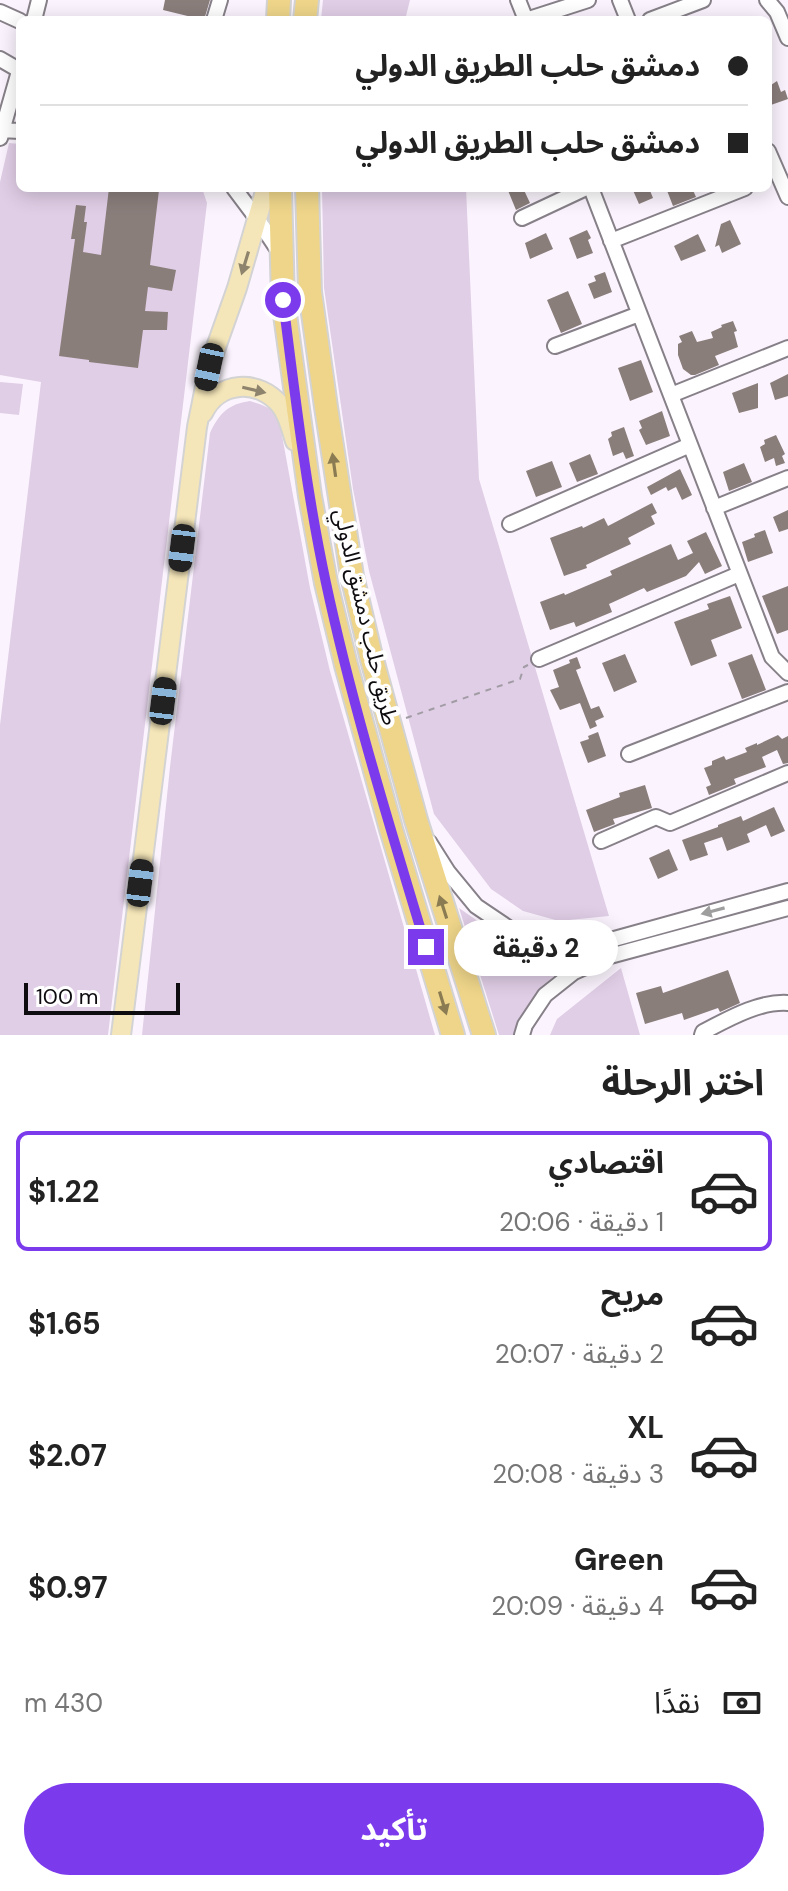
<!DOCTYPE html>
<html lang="ar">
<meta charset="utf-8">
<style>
body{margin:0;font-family:"DM Sans","Noto Sans Arabic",sans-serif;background:#f2f2f2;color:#222;direction:rtl;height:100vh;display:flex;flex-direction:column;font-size:30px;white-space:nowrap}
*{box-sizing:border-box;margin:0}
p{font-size:26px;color:#767676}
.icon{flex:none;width:44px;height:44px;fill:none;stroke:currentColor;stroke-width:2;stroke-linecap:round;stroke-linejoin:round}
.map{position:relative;height:1035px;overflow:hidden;direction:ltr}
.drawer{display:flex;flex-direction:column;background:#fff;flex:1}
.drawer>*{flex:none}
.guide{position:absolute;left:16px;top:16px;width:756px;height:176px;border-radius:12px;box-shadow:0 4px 20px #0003;direction:rtl;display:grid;align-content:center;height:176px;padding:0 24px;background:#fff}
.scale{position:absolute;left:24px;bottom:20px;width:156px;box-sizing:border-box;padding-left:8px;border:4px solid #0f0c10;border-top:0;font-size:22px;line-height:28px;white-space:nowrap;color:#0f0c10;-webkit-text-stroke:6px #fff;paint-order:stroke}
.end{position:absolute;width:36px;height:36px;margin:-18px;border:10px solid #7c3aed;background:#fff;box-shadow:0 0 0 4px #fff}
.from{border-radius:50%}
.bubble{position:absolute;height:56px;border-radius:28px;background:#fff;box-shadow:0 4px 20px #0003;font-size:26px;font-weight:700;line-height:56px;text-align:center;direction:rtl}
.car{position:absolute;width:24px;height:48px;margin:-24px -12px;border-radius:10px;box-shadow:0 0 6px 2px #0007;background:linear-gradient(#222 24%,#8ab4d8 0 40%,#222 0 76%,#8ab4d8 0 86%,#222 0)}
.guide b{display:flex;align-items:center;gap:28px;height:76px;font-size:30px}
.guide b+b{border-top:2px solid #e0e0e0}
.guide i{width:20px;height:20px;background:#222}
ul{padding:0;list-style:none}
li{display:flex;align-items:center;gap:24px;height:120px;margin:0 16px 12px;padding:0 8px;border:4px solid transparent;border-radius:12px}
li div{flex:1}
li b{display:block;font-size:30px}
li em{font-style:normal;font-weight:700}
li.selected{border-color:#7c3aed}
li>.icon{width:72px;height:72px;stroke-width:1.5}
h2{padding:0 24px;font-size:36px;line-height:96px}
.pay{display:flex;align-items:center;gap:20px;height:88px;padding:0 24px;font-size:30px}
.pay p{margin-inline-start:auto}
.primary-button{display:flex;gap:16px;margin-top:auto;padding:16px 24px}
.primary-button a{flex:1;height:92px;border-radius:48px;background:#7c3aed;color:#fff;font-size:32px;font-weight:700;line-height:92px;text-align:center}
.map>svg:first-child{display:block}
.green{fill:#e0cee6}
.building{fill:#8a7e7b}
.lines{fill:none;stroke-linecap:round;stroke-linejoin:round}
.minor-casing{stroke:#878089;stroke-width:18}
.major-casing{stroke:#d4d3d4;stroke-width:22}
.highway-casing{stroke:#d4d3d4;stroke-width:26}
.path{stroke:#a19ca4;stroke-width:2;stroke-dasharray:6 6;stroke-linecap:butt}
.minor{stroke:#fff;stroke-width:14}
.major{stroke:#f5e6b9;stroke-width:18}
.highway{stroke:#eed58a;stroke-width:22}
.oneway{fill:#8e846d}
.oneway2{fill:#8a7b53}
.oneway3{fill:#9f9e9f}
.route{stroke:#7c3aed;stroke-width:10}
.labels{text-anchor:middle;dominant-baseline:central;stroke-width:8;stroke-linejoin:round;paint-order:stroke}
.street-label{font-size:22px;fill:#0f0c10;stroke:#fff}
</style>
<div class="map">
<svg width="788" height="1035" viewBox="0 0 788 1035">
<rect width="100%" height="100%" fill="#fbf4fe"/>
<path class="green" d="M 323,0 L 410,0 L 405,20 L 321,20 Z
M 9,143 L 20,144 L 20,188 L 202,188 L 207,203 L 108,1035 L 0,1035 L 0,725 L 41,382 L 0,375 L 0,182 Z
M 322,188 L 466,188 L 479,479 L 609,916 L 559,921 L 523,911 L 491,889 L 434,814 L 369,571 L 353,489 L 324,288 Z
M 0,382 L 23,384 L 19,415 L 0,413 Z
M 250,401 C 262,405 272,407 279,419 L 310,588 L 330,671 L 435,1035 L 142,1035 L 170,767 L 210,433 C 219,414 228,404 250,401 Z
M 459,908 L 505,940 L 535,952 L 577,957 L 542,986 L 525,1014 L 515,1035 L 499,1035 Z
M 621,968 L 640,1035 L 550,1035 L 557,1019 Z"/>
<path class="building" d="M 165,0 L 210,0 L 204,20 L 163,10 Z
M 777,81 L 781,92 L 785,90 L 788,99 L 768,106 L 768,87 Z
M 109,188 L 159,190 L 150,265 L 176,270 L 172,291 L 148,287 L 145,311 L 168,312 L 167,330 L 143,330 L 138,368 L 89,362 L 89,360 L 59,356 L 75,239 L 71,239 L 76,205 L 86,206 L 84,222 L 87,222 L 83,252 L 101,255 Z
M 507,188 L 523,188 L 530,203 L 516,210 Z
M 632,188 L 649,188 L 653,198 L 639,204 Z
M 666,188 L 692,188 L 696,197 L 673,206 Z
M 730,220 L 741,244 L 722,253 L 719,245 L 715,247 L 721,224 Z
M 587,230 L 591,238 L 588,240 L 593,253 L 577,259 L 569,238 Z
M 546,233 L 553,249 L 530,259 L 525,243 Z
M 698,234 L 706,251 L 681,261 L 674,246 Z
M 605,272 L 612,292 L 594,299 L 588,284 L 596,281 L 594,276 Z
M 568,291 L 582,324 L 561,333 L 547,300 Z
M 733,321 L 737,331 L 734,332 L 738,347 L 715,356 L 719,365 L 695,375 L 691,375 L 683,369 L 678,355 L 678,344 L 682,342 L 679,336 L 692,331 L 697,342 L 713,338 L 711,332 L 722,327 L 721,325 Z
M 641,360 L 653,392 L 630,401 L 618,368 Z
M 788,374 L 788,396 L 775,400 L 770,383 Z
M 758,383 L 758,408 L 739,413 L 732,393 Z
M 662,411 L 670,436 L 646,445 L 639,430 L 642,428 L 639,421 Z
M 624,427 L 634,456 L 626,459 L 623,452 L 613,456 L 608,439 L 612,436 L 611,432 Z
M 776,435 L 785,454 L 782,456 L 785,463 L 776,466 L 774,458 L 765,462 L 760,447 L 765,444 L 764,440 Z
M 590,454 L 598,474 L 577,482 L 569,463 Z
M 552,461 L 562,487 L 536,497 L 526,471 Z
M 744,463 L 752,482 L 729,491 L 723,472 Z
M 680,469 L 692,495 L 682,500 L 676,487 L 668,491 L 666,487 L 651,495 L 647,487 Z
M 652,503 L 657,513 L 651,516 L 655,524 L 628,538 L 631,544 L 586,565 L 587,568 L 564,576 L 550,538 L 582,526 L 583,528 L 604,518 L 608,526 Z
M 788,510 L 788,529 L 779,532 L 773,517 Z
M 765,530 L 773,553 L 748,562 L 742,542 L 755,537 L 754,534 Z
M 706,532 L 722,566 L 705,574 L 699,562 L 686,576 L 647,592 L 644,588 L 609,604 L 612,612 L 576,627 L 574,622 L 550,630 L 540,602 L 564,593 L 565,595 L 612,575 L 610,571 L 671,544 L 678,560 L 693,553 L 687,541 Z
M 788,586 L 788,630 L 777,634 L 762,596 Z
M 730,596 L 742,628 L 711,640 L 717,656 L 691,666 L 674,622 L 709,609 L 707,604 Z
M 625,654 L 637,682 L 614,692 L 602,663 Z
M 752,654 L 766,690 L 742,699 L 728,663 Z
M 577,657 L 581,668 L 576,670 L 591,709 L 599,706 L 604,717 L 595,721 L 597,726 L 590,729 L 580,703 L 560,710 L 550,690 L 559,687 L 553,670 L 570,663 L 569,660 Z
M 598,732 L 606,756 L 588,763 L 580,742 L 589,739 L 588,736 Z
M 778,735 L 782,739 L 788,736 L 788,763 L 783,764 L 777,750 L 762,757 L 766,767 L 734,779 L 736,784 L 709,795 L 706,787 L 711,785 L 704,768 L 712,765 L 712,761 L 724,756 L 726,760 L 747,752 L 745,748 L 757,743 L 757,745 Z
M 645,785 L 652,808 L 613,819 L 615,824 L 594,832 L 586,810 L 620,797 L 619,793 Z
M 774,807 L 785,831 L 771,837 L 766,825 L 747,834 L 750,842 L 727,851 L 722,837 L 704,843 L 708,855 L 690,861 L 682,840 L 718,827 L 718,825 L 741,816 L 743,821 Z
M 669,849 L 678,870 L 658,879 L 649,858 Z
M 728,970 L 740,1003 L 720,1012 L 718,1008 L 684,1020 L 682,1013 L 645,1024 L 636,993 L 661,986 L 663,993 Z"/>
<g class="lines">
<g class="minor-casing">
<path id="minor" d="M 518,0 L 526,20
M 620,0 L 628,20
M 767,0 L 777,12 L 788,38
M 0,12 L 20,21
M 34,20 L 39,0
M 214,20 L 220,0
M 526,20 L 588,0
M 650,20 L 703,0
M 0,59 L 19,70
M 0,130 L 20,131
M 0,138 L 20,68
M 768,151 L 788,197
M 234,188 L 258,220 L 280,253
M 591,188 L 772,657 L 788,673
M 522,218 L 586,188
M 611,241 L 745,188
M 555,346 L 639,314
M 671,395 L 788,348
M 714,508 L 788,478
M 510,524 L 690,445
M 539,659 L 739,574
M 629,754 L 788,692
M 601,841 L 656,817 L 670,823 L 788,773
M 429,842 L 448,872 L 476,906 L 513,931 L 557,943 L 607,941 L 788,891
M 522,1035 L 525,1025 L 545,995 L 574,972 L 610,956 L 788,908
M 702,1035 L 703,1032 C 728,1019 759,1001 788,1003"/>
</g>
<g class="major-casing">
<path id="major" d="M 203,413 C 218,381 259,378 281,406 C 289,417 291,429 295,441
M 121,1035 L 197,427 L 209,367 L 237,288 L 266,188"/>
</g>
<g class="highway-casing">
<path id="highway" d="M 278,20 L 279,0
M 305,20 L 307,0
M 280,188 L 283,300 L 310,496 L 326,583 L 346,665 L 391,829 L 453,1035
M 307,188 L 310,292 L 326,407 L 352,576 L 371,656 L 416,820 L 484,1035"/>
</g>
<path class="path" d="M 406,718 L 520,679 L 524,667 L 528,665"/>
<use href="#minor" class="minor"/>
<use href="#major" class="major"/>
<use href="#highway" class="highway"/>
</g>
<defs><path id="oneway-solid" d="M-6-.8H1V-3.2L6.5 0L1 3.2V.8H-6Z" transform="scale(2)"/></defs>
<g class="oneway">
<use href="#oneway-solid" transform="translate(245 263) rotate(107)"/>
<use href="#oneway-solid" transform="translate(254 390) rotate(13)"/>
</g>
<g class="oneway2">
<use href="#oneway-solid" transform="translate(334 465) rotate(-98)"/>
<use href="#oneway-solid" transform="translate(443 907) rotate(-108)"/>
<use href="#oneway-solid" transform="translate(443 1003) rotate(73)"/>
</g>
<use class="oneway3" href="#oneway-solid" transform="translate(713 911) rotate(165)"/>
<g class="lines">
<path class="route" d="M 283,300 C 295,395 306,490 326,583 C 352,705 390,827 426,947"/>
</g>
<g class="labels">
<g class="street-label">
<text transform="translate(366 617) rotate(77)">طريق حلب دمشق الدولي</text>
</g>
</g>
</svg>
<div class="scale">100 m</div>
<i class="end from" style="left:283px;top:300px"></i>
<i class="end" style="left:426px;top:947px"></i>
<div class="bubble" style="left:454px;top:920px;width:164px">2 دقيقة</div>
<i class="car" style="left:209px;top:367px;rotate:192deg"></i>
<i class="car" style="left:182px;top:548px;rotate:187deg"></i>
<i class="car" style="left:163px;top:701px;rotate:7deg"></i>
<i class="car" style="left:140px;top:883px;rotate:7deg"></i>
<div class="guide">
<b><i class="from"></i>دمشق حلب الطريق الدولي</b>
<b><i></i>دمشق حلب الطريق الدولي</b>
</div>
</div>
<section class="drawer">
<h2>اختر الرحلة</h2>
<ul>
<li class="selected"><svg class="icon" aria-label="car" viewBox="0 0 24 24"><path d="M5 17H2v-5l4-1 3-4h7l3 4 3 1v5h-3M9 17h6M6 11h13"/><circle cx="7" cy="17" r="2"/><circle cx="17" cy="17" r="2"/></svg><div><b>اقتصادي</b><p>1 دقيقة · 20:06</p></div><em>$1.22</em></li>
<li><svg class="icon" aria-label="car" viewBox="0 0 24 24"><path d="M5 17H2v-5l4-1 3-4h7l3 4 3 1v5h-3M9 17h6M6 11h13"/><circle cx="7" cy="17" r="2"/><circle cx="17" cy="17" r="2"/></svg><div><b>مريح</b><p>2 دقيقة · 20:07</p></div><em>$1.65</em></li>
<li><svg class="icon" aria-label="car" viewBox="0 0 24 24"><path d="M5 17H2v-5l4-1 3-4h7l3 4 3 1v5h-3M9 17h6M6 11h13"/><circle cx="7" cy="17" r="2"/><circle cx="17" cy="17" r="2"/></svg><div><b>XL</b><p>3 دقيقة · 20:08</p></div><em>$2.07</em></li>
<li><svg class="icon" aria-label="car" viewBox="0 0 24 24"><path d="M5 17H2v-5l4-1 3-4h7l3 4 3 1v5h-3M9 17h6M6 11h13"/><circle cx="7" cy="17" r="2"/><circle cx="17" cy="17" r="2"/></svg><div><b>Green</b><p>4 دقيقة · 20:09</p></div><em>$0.97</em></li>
</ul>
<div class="pay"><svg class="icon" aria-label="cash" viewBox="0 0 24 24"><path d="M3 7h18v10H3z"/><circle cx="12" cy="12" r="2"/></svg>نقدًا<p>430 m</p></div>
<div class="primary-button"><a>تأكيد</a></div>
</section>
